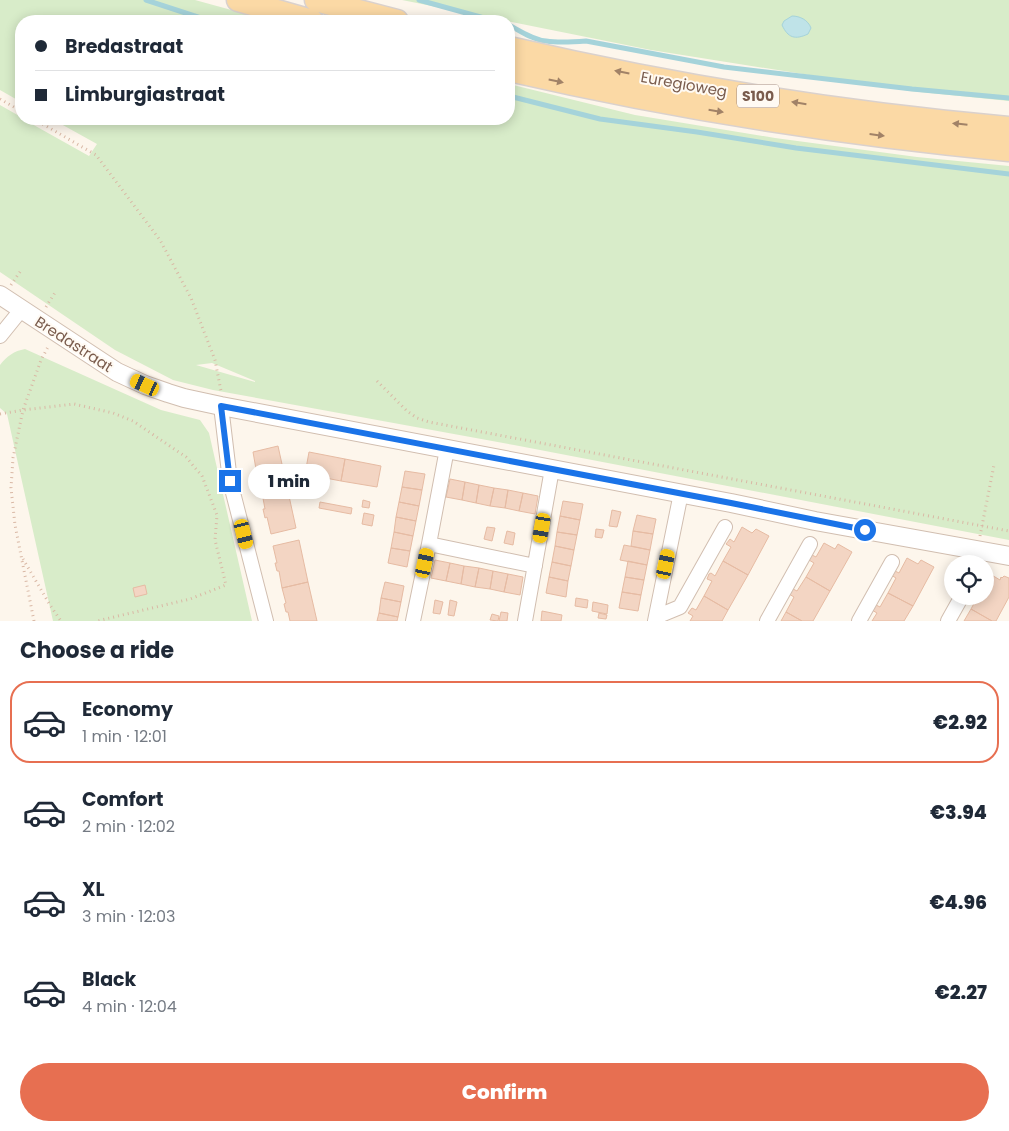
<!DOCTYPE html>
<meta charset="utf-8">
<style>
body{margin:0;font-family:Poppins,sans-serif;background:#f2f2f3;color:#1f2937;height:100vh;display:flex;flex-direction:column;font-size:19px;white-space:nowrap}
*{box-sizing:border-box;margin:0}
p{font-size:16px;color:#747a83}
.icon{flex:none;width:28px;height:28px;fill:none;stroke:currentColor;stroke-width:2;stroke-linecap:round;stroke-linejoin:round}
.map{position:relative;height:621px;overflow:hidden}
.side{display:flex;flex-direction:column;background:#fff;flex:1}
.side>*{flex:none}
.hud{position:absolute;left:15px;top:15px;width:500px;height:110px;border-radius:20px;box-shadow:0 2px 12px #0003;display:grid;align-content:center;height:110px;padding:0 20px;background:#fff}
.controls{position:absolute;left:944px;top:555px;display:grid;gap:10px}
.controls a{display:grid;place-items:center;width:50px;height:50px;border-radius:50%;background:#fff;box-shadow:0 2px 12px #0003;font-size:25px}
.end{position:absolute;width:22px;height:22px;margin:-11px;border:6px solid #1a73e8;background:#fff;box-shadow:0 0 0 2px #fff}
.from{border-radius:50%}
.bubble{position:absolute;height:35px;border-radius:18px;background:#fff;box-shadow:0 2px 12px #0003;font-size:16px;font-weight:800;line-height:35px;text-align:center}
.car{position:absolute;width:15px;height:30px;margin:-15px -8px;border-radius:6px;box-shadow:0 0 4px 1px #0007;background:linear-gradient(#f5c518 24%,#345 0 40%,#f5c518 0 76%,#345 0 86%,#f5c518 0)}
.hud b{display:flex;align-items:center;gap:18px;height:48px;font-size:19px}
.hud b+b{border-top:1px solid #e0e1e3}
.hud i{width:12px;height:12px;background:#1f2937}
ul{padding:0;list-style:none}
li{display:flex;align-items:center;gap:15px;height:82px;margin:0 10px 8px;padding:0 10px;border:2px solid transparent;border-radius:20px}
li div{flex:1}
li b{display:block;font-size:19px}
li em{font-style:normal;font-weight:800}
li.selected{border-color:#e76f51}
li>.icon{width:45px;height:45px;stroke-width:1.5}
h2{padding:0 20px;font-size:22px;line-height:60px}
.primary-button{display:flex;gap:10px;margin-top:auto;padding:10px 20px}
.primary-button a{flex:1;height:58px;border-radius:30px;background:#e76f51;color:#fff;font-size:20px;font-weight:800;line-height:58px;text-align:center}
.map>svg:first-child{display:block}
.green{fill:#d8ecc9;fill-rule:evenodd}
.water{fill:#bfe3e8;stroke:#a5d3da}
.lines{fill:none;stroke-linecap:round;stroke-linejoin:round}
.stream{stroke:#a5d3da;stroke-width:5}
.building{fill:#f3d5c3;stroke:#e6bba3}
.minor-casing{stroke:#d1beb0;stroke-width:16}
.tertiary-casing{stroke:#d1beb0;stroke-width:20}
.primary-casing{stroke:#dad1cd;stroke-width:25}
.path{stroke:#d9b8a5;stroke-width:3;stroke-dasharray:1 4;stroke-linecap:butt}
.minor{stroke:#fff;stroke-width:14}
.tertiary{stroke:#fff;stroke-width:18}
.primary{stroke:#fbd9a5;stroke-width:22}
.oneway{fill:#a18267}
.route{stroke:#1a73e8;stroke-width:6}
.labels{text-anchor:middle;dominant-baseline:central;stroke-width:4;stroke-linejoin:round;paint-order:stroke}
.shield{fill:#fffaf3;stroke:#a28b7f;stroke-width:1}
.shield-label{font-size:14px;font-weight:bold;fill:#7a5c4d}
.street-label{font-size:15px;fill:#7a5c4d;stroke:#fffaf3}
</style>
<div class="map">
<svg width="1009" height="621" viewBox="0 0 1009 621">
<rect width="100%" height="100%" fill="#fdf6ec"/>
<path class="green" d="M 0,0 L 195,0 L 271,21 L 21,21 L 21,102 L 0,90 Z
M 402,0 L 1009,0 L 1009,101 L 910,91 L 651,50 Z
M 509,84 L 635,115 L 775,138 L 917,157 L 1009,166 L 1009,540 L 514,445 L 213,390 L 173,380 L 115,350 L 0,272 L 0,105 L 21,117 L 21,119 L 23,119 L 89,156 L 97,144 L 52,119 L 509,119 ZM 212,363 L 255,381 L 255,382 L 196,365 Z
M 25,349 L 161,410 L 200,420 L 209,433 L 252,621 L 53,621 L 7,414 L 0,408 L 0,365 C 7,356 14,351 25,349 Z"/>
<path class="water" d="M 792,16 C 800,16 808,20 811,28 L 808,34 C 795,40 788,38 782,25 L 784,21 Z"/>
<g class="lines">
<path class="stream" d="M 146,0 L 210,21
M 419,0 L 495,21
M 509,25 C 520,31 533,40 546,41 C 559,43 573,42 586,41 L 724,67 L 912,89 L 1009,98
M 509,96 L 600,119 L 697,132 L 796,148 L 1009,174"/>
</g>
<path class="building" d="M 278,446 L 287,487 L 262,493 L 258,477 L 256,477 L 254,469 L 256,469 L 253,452 Z
M 309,452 L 345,459 L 341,481 L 305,474 Z
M 345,459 L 381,466 L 377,487 L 341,481 Z
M 405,471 L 425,474 L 422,490 L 402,487 Z
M 450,479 L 465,482 L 462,500 L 446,497 Z
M 465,482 L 479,485 L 476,503 L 462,500 Z
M 479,485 L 494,488 L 490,506 L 476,503 Z
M 287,487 L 296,528 L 271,534 L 267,517 L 265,518 L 263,509 L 265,509 L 262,493 Z
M 402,487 L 422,490 L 419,506 L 399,502 Z
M 494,488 L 508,490 L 505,508 L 490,506 Z
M 508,490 L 523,493 L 519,511 L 505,508 Z
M 523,493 L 538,496 L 535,514 L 519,511 Z
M 363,500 L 370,502 L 369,508 L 362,507 Z
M 563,501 L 583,504 L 580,520 L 560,516 Z
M 320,502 L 352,508 L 351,514 L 319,508 Z
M 399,502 L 419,506 L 416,521 L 396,517 Z
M 612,510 L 621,512 L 617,527 L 609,526 Z
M 364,513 L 374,515 L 372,526 L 362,524 Z
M 637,515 L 656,519 L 653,534 L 633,531 Z
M 560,516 L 580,520 L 577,535 L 557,532 Z
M 396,517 L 416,521 L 413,536 L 394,532 Z
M 487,527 L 495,528 L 492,541 L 484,539 Z
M 742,527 L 752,533 L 756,529 L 769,536 L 748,575 L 723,561 L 731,547 L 726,544 L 730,539 L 734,542 Z
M 596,529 L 604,530 L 602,538 L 595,537 Z
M 507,531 L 515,533 L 513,545 L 504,543 Z
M 633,531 L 653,534 L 650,550 L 631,546 Z
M 394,532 L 413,536 L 410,551 L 391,548 Z
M 557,532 L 577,535 L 574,550 L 555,546 Z
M 299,540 L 308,582 L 282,588 L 279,571 L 277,571 L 275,563 L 277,563 L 273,546 Z
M 824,543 L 835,549 L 838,544 L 852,552 L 830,591 L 806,577 L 814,563 L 809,560 L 811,556 L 812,555 L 816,557 Z
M 624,545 L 650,550 L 647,565 L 620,560 Z
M 555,546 L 574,550 L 571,566 L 552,562 Z
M 391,548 L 410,551 L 407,567 L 388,563 Z
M 907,558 L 918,564 L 921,560 L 934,567 L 913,606 L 888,593 L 896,578 L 891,575 L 895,571 L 899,573 Z
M 435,560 L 450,563 L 446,581 L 431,578 Z
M 628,561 L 647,565 L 644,580 L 625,577 Z
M 723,561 L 748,575 L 728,610 L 704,596 L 712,581 L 707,579 L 709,574 L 711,573 L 715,576 Z
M 552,562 L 571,566 L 568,581 L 549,577 Z
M 450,563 L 464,566 L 461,584 L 446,581 Z
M 464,566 L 479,568 L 475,587 L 461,584 Z
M 479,568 L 493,571 L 490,589 L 475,587 Z
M 493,571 L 508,574 L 504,592 L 490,589 Z
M 508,574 L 523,577 L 520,595 L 504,592 Z
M 990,574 L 1000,580 L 1001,577 L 1002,578 L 1004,576 L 1009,578 L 1009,597 L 996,621 L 992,621 L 971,609 L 978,596 L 985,596 L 985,583 Z
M 549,577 L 568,581 L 566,597 L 546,593 Z
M 625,577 L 644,580 L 641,595 L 622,592 Z
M 806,577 L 830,591 L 813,621 L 802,621 L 786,612 L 794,597 L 789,594 L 793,589 L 797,591 Z
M 308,582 L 317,621 L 290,621 L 288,612 L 286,612 L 284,604 L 286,603 L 282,588 Z
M 385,582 L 404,586 L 401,602 L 381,598 Z
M 145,585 L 147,594 L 135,597 L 133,588 Z
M 622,592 L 641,595 L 638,611 L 619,608 Z
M 888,593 L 913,606 L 904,621 L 872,621 L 877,613 L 872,610 L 876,605 L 880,607 Z
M 704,596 L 728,610 L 722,621 L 690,621 L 693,616 L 688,613 L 692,608 L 696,610 Z
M 381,598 L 401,602 L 398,617 L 379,613 Z
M 576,598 L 588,600 L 587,608 L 575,606 Z
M 435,600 L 443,602 L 440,614 L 433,613 Z
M 450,600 L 457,602 L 454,616 L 448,615 Z
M 593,602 L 608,605 L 607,614 L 592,611 Z
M 971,609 L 992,621 L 964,621 Z
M 542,611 L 562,615 L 561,621 L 541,621 Z
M 501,612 L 508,613 L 507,621 L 499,621 Z
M 786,612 L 802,621 L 781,621 Z
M 379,613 L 398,617 L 397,621 L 377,621 Z
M 599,613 L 607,615 L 606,619 L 598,618 Z
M 492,614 L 499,616 L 498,621 L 490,620 Z"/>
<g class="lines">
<g class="minor-casing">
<path id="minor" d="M 0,336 L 21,310
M 221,406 L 230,481 L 266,621
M 429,544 L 535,566
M 974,564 L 977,550
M 656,617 L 680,607 L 725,527
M 413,621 L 429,544 L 447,449
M 525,621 L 552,469
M 655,621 L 681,493
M 767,621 L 810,544
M 859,621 L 892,562
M 948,621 L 962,596"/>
</g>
<g class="tertiary-casing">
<path id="tertiary" d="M 0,295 L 117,372 L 145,385 L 168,393 L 184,398 L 221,406 L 731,503 L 815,521 L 1009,556"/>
</g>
<g class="primary-casing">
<path id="primary" d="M 238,0 L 312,21
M 316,0 L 397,21
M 509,48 C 673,86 841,113 1009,128
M 509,70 C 674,108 841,134 1009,150"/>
</g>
<path class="path" d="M 0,99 L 21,111
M 34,119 L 96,155 L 160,240 L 191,298 L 215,360 L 221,391
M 11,285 L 22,269
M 46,307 L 56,291
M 377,381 L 407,411 L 417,418 L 429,422 L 1009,531
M 0,414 L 23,410 L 74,404 L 113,413 L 133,421 L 186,457 L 202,476 L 217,515 L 215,540 L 226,585 L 190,599 L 97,621
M 980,536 L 994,465
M 23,559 L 50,605 L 61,621
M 34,621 L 15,525 L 11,488 L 13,458 L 23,410 L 41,360 L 49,345"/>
<use href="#minor" class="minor"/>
<use href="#tertiary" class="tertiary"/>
<use href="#primary" class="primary"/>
</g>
<defs><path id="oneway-solid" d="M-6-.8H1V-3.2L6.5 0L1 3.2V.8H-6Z" transform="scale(1.25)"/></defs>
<g class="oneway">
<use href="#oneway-solid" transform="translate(622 72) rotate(-169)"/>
<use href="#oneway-solid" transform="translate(556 81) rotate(12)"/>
<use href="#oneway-solid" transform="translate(799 103) rotate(-171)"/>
<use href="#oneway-solid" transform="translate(716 111) rotate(9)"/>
<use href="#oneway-solid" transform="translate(960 124) rotate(-174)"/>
<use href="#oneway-solid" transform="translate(877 135) rotate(7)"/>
</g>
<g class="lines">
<path class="route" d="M 230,481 L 221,406 L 731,503 L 865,530"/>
</g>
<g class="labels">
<rect class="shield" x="737" y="84.5" width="42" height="23" rx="4"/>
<g class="shield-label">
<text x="758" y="96">S100</text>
</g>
<g class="street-label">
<text transform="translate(684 84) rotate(10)">Euregioweg</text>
<text transform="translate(74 344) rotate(33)">Bredastraat</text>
</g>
</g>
</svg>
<div class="controls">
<a><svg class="icon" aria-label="locate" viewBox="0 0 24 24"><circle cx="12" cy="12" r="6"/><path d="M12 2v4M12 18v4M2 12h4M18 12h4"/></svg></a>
</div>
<i class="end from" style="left:865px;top:530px"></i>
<i class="end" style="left:230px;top:481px"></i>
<div class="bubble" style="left:248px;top:464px;width:82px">1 min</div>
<i class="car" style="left:145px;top:385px;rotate:295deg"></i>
<i class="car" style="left:542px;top:528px;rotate:190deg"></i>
<i class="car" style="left:244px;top:534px;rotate:166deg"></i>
<i class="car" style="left:425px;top:563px;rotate:12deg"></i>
<i class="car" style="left:666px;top:564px;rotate:12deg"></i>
<div class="hud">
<b><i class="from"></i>Bredastraat</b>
<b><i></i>Limburgiastraat</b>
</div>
</div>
<section class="side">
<h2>Choose a ride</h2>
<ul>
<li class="selected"><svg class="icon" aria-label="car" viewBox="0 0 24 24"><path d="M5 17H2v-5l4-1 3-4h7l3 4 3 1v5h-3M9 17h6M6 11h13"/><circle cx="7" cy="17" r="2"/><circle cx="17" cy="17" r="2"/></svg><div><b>Economy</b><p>1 min · 12:01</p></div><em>€2.92</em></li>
<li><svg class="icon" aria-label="car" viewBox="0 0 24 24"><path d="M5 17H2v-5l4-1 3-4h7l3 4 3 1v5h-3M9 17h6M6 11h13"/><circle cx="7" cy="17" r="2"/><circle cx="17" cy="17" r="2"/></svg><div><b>Comfort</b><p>2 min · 12:02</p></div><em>€3.94</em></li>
<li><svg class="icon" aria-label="car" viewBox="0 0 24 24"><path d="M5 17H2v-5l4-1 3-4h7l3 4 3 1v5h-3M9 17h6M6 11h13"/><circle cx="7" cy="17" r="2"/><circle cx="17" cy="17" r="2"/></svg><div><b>XL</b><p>3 min · 12:03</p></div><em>€4.96</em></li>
<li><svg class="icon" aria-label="car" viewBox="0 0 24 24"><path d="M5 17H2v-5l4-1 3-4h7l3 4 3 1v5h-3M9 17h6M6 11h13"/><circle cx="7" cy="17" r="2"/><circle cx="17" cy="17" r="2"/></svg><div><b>Black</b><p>4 min · 12:04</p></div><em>€2.27</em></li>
</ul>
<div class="primary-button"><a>Confirm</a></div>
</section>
